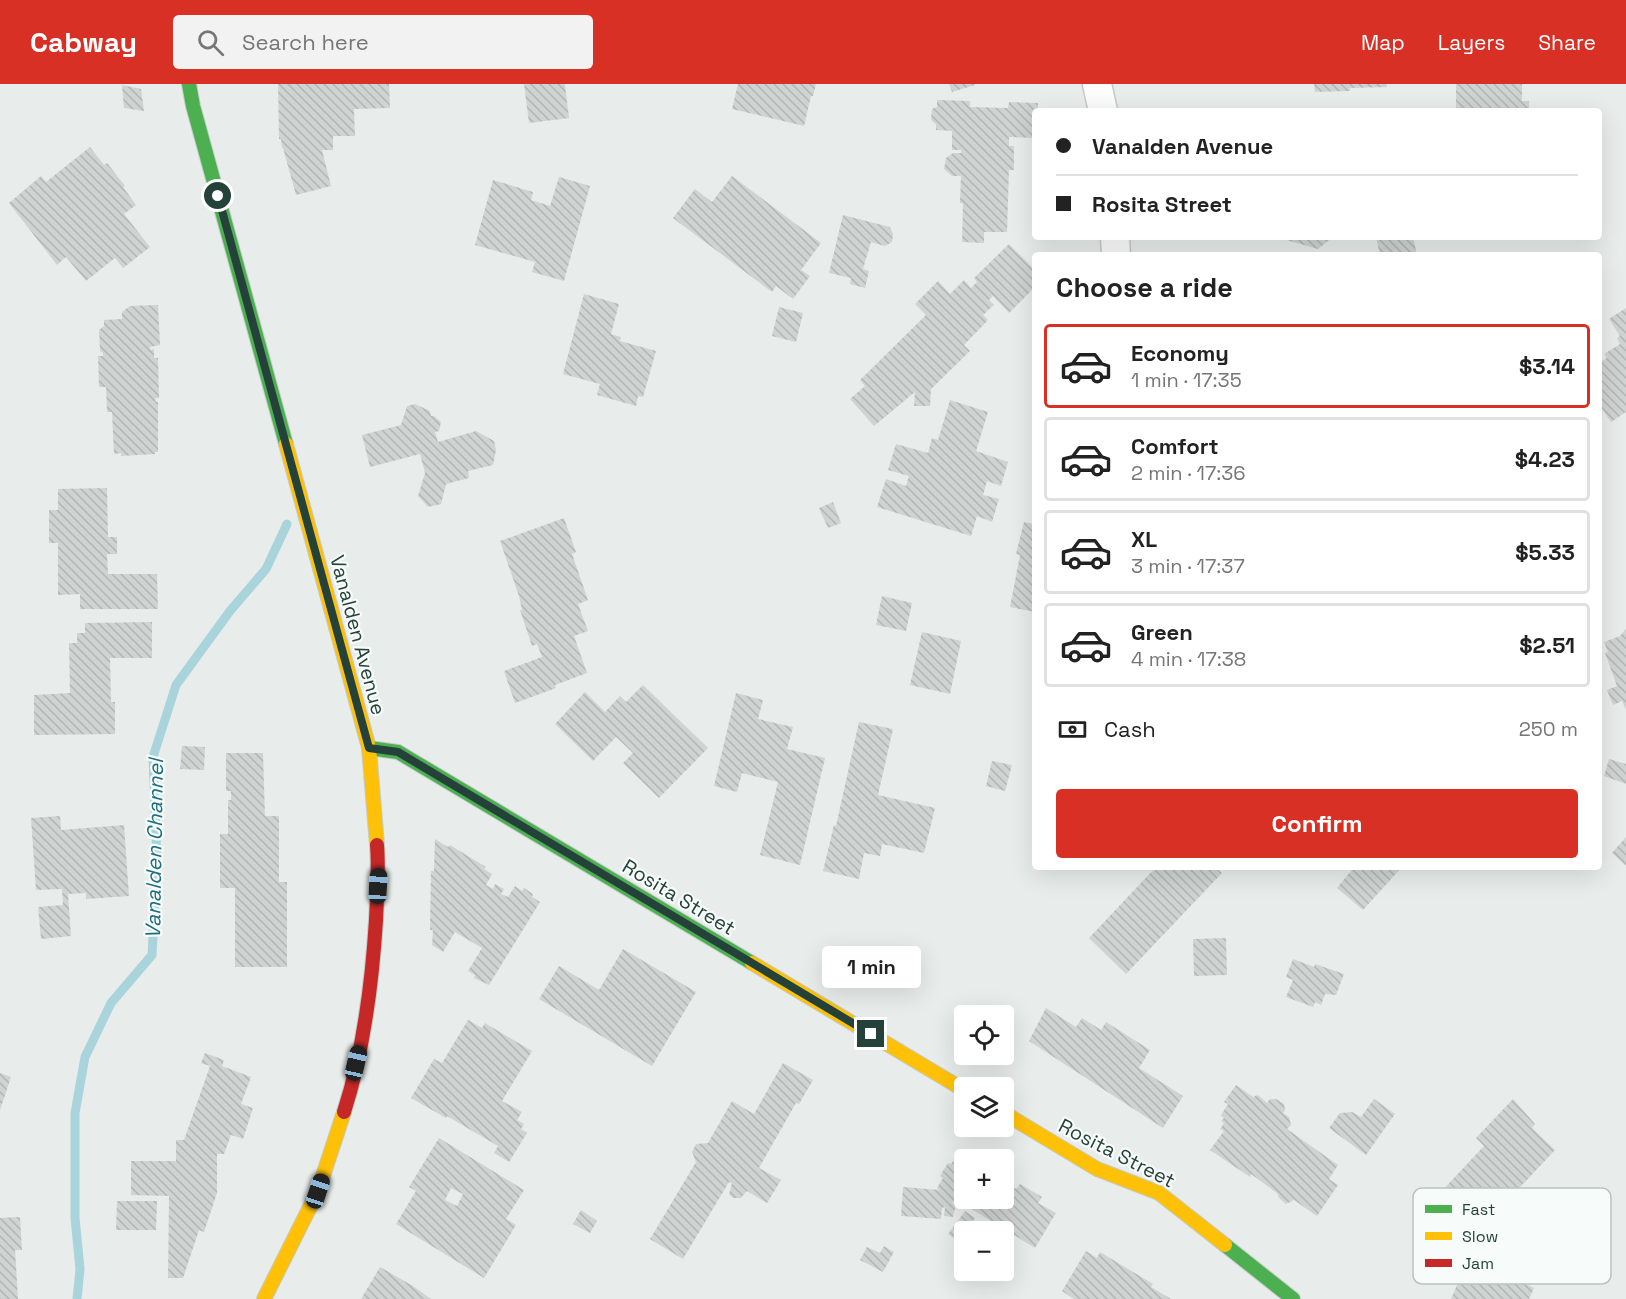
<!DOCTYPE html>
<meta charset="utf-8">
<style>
body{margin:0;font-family:"Space Grotesk",sans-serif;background:#f2f2f2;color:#222;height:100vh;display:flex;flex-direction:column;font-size:22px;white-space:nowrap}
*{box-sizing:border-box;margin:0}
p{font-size:20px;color:#767676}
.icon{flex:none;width:33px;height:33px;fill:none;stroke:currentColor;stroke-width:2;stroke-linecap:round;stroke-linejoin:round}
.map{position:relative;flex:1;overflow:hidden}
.sheet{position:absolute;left:1032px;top:168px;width:570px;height:618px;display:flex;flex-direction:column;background:#fff;border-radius:6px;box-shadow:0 6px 24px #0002}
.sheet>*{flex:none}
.top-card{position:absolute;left:1032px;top:24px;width:570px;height:132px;border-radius:6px;box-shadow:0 6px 24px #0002;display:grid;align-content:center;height:132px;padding:0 24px;background:#fff}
.controls{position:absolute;left:954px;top:921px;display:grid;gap:12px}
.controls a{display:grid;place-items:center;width:60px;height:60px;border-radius:6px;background:#fff;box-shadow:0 6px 24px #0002;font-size:30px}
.end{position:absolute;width:27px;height:27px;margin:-14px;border:8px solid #24423a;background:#fff;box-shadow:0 0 0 3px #fff}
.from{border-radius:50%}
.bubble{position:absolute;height:42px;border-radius:6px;background:#fff;box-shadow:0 6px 24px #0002;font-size:20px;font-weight:800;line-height:42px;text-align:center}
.car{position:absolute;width:18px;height:36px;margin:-18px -9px;border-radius:8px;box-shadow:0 0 4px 2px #0007;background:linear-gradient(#222 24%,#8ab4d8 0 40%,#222 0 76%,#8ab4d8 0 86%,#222 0)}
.top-card b{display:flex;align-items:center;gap:21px;height:57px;font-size:22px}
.top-card b+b{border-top:2px solid #e0e0e0}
.top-card i{width:15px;height:15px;background:#222}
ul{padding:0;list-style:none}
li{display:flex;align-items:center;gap:18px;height:84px;margin:0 12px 9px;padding:0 12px;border:3px solid #e0e0e0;border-radius:6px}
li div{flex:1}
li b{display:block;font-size:22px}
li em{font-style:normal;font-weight:800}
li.selected{border-color:#d93025}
li>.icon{width:54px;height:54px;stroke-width:1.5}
h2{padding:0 24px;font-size:27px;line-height:72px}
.pay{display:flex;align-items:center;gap:15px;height:66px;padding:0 24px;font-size:22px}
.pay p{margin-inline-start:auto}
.cta{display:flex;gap:12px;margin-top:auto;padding:12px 24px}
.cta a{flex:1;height:69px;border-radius:6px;background:#d93025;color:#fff;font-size:24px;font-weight:800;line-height:69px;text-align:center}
header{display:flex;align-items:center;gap:36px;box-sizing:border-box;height:84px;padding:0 30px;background:#d93025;color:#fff}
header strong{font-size:28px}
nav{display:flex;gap:33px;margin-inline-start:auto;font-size:21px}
.search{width:420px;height:54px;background:#f2f2f2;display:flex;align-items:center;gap:15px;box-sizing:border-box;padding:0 21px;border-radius:6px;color:#767676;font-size:22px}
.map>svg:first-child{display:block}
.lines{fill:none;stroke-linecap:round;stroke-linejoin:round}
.stream{stroke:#a9d4db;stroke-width:9}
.building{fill:url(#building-back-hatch);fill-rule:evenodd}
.street-casing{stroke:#c5cac8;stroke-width:31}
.fast-casing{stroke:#c3cbc8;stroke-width:16}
.slow-casing{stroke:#c3cbc8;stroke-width:16}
.jam-casing{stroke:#c3cbc8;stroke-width:16}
.street{stroke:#fcfcfc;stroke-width:28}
.fast{stroke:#4caf50;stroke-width:14}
.slow{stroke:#ffc107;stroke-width:14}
.jam{stroke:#c62828;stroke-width:14}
.route{stroke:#24423a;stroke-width:8}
.labels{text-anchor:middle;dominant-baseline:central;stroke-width:4.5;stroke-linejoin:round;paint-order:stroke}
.street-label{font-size:20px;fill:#24423a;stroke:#f7fbf9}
.water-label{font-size:21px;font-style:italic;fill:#1c6f80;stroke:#f7fbf9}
.key{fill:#f7fbf9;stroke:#b8c4c0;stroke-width:1.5}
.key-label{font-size:16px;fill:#24423a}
</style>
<header>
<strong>Cabway</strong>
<div class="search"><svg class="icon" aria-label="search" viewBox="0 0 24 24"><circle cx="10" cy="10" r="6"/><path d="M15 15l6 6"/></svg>Search here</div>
<nav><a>Map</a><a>Layers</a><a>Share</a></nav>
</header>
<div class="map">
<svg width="1626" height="1215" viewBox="0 0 1626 1215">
<defs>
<pattern id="building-back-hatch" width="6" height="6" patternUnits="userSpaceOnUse" patternTransform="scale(1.5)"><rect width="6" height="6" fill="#cfd4d2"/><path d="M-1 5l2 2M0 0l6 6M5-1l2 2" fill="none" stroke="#b2b7b5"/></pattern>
</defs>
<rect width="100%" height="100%" fill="#e8edeb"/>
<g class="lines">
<path class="stream" d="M 77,1215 L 80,1185 L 75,1134 L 75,1029 L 85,973 L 111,919 L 152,871 L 157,777 L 153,673 L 176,601 L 230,527 L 266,485 L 287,440"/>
</g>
<path class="building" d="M 278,0 L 389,0 L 390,24 L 354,25 L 355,52 L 333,52 L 333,66 L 322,66 L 331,102 L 296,111 L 283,64 L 282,64 L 281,55 L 279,55 Z
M 524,0 L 565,0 L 569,34 L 529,39 Z
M 738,0 L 816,0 L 813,12 L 811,12 L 804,42 L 732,25 Z
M 949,0 L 975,0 L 975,1 L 952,8 Z
M 1314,0 L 1386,0 L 1387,3 L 1350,4 L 1350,7 L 1315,8 Z
M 1456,0 L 1522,0 L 1522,17 L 1529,17 L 1529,27 L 1456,27 Z
M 122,1 L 141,5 L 144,27 L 124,24 Z
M 937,16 L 970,17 L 970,23 L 1008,24 L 1009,18 L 1038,19 L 1038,27 L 1035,27 L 1035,54 L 1009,53 L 1009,62 L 1014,62 L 1014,86 L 1009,86 L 1007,148 L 984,148 L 984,159 L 962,158 L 963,119 L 960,119 L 961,92 L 952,92 L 944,85 L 946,74 L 953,69 L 961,69 L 961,66 L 952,66 L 952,47 L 936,46 L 936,40 L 931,36 L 932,25 L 937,23 Z
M 90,63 L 104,81 L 107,79 L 125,102 L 123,103 L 136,121 L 124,130 L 150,163 L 123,184 L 115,174 L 86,197 L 66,173 L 57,181 L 9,119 L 41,92 L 46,98 Z
M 732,92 L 821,159 L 801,186 L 810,192 L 793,215 L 776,202 L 772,208 L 673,134 L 695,105 L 712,118 Z
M 559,93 L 590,102 L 564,197 L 532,188 L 535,178 L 475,161 L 493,96 L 533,108 L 531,116 L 550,122 Z
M 843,131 L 890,143 L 893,150 L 892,158 L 885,162 L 871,158 L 863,185 L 869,187 L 865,204 L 850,200 L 851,194 L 829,189 Z
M 1276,153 L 1333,153 L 1318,165 Z
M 1376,153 L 1413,153 L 1417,171 L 1380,171 Z
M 1009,160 L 1035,186 L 1035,203 L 1009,229 L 993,212 L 989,216 L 994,221 L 983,231 L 988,236 L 964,261 L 970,267 L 931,305 L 930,322 L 914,322 L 915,308 L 874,342 L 850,315 L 865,302 L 860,296 L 926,231 L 915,220 L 938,197 L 950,210 L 964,196 L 971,204 L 977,198 L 974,194 Z
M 584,210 L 619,220 L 611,250 L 621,253 L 620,257 L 656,267 L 643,313 L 638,312 L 636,322 L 597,311 L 600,300 L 563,290 Z
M 158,221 L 160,261 L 150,263 L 150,266 L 154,265 L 154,274 L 158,274 L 159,314 L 155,314 L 156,318 L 158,318 L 158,368 L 155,368 L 155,370 L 121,372 L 121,369 L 114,370 L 112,328 L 107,328 L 106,303 L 99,303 L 98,272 L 103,272 L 103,269 L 100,267 L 99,246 L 104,242 L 104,236 L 122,235 L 122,228 L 130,222 Z
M 779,223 L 803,229 L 796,258 L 772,252 Z
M 1626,224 L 1626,328 L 1611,338 L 1599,320 L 1599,279 L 1607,274 L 1604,270 L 1620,260 L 1617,254 L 1620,252 L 1609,235 Z
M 950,316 L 988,328 L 976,367 L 1008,378 L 1001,402 L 987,397 L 983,411 L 999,415 L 992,438 L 977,432 L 971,452 L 877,423 L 886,395 L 906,402 L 909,392 L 888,386 L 896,360 L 928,369 L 932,354 L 938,356 Z
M 415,320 L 430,327 L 431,332 L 434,332 L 441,338 L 439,347 L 435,348 L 438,358 L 476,347 L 494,357 L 496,366 L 493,381 L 468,387 L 469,394 L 446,400 L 441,420 L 428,423 L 418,412 L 425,389 L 420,370 L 370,383 L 362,351 L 401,341 L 407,322 Z
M 107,404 L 108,453 L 117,453 L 117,470 L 107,470 L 108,490 L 157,490 L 158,525 L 80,525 L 80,510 L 58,511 L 58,459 L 49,459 L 49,426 L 58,426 L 58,405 Z
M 833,418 L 841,439 L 828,444 L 819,424 Z
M 564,434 L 576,468 L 572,470 L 588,516 L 578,520 L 588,547 L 574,552 L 587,589 L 555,601 L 556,604 L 515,619 L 504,587 L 542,573 L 537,560 L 532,562 L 520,526 L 522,526 L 519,512 L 500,457 Z
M 1024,438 L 1035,440 L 1035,528 L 1010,523 L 1020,471 L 1016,470 Z
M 882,512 L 912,519 L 906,547 L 876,541 Z
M 152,538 L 152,574 L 110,574 L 111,618 L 115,618 L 115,650 L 34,651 L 34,611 L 70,609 L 69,559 L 77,559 L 77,549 L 85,549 L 85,539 Z
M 1626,545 L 1626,626 L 1622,617 L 1613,621 L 1607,606 L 1617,602 L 1605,569 L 1608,568 L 1604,558 L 1620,552 Z
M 922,548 L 961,557 L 950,610 L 910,601 Z
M 643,601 L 708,664 L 659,714 L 623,679 L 633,669 L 616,653 L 593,677 L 555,640 L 585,608 L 605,628 L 620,612 L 626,618 Z
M 736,609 L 763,616 L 758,635 L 793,643 L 787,665 L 825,674 L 800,781 L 760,771 L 778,698 L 742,689 L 737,708 L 714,702 Z
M 859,638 L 893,645 L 878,711 L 935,724 L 924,769 L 882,760 L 880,772 L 864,769 L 859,795 L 823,787 L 834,741 L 836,742 Z
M 182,662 L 205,663 L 204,686 L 180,685 Z
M 226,669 L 263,669 L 265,732 L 279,732 L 279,798 L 287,798 L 287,883 L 235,883 L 235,804 L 220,804 L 220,750 L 228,750 L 228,716 L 231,716 L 231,707 L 226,707 Z
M 1609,675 L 1626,680 L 1626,700 L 1604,692 Z
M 992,677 L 1012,681 L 1005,707 L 986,702 Z
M 60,732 L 61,746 L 124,741 L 129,812 L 86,815 L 86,809 L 68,810 L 71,852 L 41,855 L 38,823 L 63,821 L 62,805 L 36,806 L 31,734 Z
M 1626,753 L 1626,782 L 1612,769 Z
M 435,755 L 448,763 L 450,761 L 486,783 L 484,785 L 492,790 L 486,801 L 493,805 L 495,800 L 504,805 L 501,810 L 508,813 L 515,802 L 522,807 L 524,804 L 533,810 L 532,813 L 540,818 L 489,901 L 474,894 L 475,891 L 468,887 L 482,864 L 455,848 L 443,868 L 432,861 L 433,846 L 430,846 L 431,787 L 434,787 Z
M 1156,783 L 1215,783 L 1222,789 L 1126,890 L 1089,854 Z
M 1354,783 L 1402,783 L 1363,826 L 1337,804 Z
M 1226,854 L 1227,891 L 1194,892 L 1193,855 Z
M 623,865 L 696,908 L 652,982 L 539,915 L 559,882 L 599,906 Z
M 1293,875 L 1314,883 L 1315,880 L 1344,890 L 1336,911 L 1325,910 L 1321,921 L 1315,918 L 1313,923 L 1286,913 L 1293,896 L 1286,893 Z
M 1046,924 L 1076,943 L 1082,934 L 1101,946 L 1106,938 L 1150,966 L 1139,984 L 1183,1012 L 1163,1044 L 1029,957 Z
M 468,936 L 482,944 L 485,939 L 532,967 L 502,1017 L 522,1028 L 517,1036 L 524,1040 L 521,1045 L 527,1049 L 509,1078 L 494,1069 L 498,1062 L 447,1032 L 446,1034 L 411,1014 L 434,975 L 442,979 Z
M 205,969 L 224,976 L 222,982 L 251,993 L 241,1020 L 253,1024 L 243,1055 L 231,1051 L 224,1070 L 217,1070 L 217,1109 L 204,1148 L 199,1146 L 183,1194 L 168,1194 L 169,1112 L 131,1111 L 131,1077 L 176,1077 L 176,1056 L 184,1056 L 210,982 L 201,979 Z
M 783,979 L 813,996 L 799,1020 L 796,1019 L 759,1084 L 781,1096 L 767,1119 L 747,1107 L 741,1114 L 733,1114 L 729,1110 L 732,1099 L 729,1098 L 683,1175 L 650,1155 L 696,1078 L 692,1068 L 696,1060 L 708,1059 L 732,1017 L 754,1030 Z
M 0,989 L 11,993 L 0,1026 Z
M 1236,1001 L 1253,1013 L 1258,1011 L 1267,1019 L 1270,1015 L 1276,1015 L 1284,1020 L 1285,1026 L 1283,1029 L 1289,1033 L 1291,1041 L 1287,1045 L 1338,1081 L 1329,1095 L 1338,1101 L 1317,1132 L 1294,1116 L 1286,1120 L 1279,1114 L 1277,1109 L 1251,1090 L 1250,1093 L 1210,1066 L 1224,1047 L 1220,1045 L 1224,1039 L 1221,1037 L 1224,1034 L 1221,1031 L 1228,1020 L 1224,1018 Z
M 1374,1015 L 1395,1030 L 1366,1071 L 1329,1044 L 1340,1029 L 1352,1028 L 1361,1033 Z
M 1513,1015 L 1535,1040 L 1532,1044 L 1555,1066 L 1461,1166 L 1422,1128 L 1484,1062 L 1476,1054 Z
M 439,1054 L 524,1106 L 506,1135 L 516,1141 L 484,1194 L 396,1140 L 416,1107 L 409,1103 ZM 451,1104 L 463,1110 L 457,1122 L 445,1116 Z
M 955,1074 L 964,1080 L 964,1114 L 1004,1114 L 1004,1097 L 1016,1105 L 1020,1100 L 1042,1113 L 1038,1119 L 1056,1129 L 1035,1164 L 957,1116 L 952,1119 L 956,1120 L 953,1133 L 944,1132 L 945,1123 L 942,1124 L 941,1135 L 901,1132 L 903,1103 L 940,1106 L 937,1104 L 943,1094 L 940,1092 L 948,1079 L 951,1080 Z
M 117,1117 L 157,1117 L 156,1146 L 116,1146 Z
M 581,1126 L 597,1137 L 590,1149 L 573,1140 Z
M 965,1127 L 975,1134 L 957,1157 L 948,1150 Z
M 20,1133 L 22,1166 L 15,1166 L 18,1215 L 0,1215 L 0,1134 Z
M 884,1162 L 894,1168 L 883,1188 L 860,1176 L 867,1163 L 880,1169 Z
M 1488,1163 L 1498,1167 L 1500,1174 L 1498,1187 L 1534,1204 L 1529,1215 L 1451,1215 L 1468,1176 L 1474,1178 L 1482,1164 Z
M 1086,1167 L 1097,1174 L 1100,1168 L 1153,1200 L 1151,1203 L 1171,1215 L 1074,1215 L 1062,1207 Z
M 380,1183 L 413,1202 L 431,1215 L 361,1215 Z"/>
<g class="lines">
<g class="street-casing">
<path id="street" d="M 1097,0 L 1103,27
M 1115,153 L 1116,171"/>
</g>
<g class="fast-casing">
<path id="fast" d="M 189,0 L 193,22 L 286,360
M 369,664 L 398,668 L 752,879
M 1225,1161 L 1293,1215"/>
</g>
<g class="slow-casing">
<path id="slow" d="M 286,360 L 369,664 L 377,761
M 752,879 L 964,1006
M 1004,1029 L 1097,1085 L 1159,1109 L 1225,1161
M 264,1215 L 318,1107 L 344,1028"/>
</g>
<g class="jam-casing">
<path id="jam" d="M 344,1028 C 364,966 372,900 376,836 C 377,811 379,786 377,761"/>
</g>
<use href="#street" class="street"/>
<use href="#fast" class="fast"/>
<use href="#slow" class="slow"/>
<use href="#jam" class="jam"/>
</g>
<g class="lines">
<path class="route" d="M 218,112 L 369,664 L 398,668 L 871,950"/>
</g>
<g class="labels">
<g class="street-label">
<text transform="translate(358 551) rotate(75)">Vanalden Avenue</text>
<text transform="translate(679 813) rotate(31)">Rosita Street</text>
<text transform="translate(1117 1069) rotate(27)">Rosita Street</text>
</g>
<g class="water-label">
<text transform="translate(154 765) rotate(-89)">Vanalden Channel</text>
</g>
</g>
<rect x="1413" y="1104" width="198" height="96" rx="9" class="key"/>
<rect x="1425" y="1121" width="27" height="8" fill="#4caf50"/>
<rect x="1425" y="1148" width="27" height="8" fill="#ffc107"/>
<rect x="1425" y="1175" width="27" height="8" fill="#c62828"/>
<g class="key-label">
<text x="1462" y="1131">Fast</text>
<text x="1462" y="1158">Slow</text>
<text x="1462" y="1185">Jam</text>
</g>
</svg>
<div class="controls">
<a><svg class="icon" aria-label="locate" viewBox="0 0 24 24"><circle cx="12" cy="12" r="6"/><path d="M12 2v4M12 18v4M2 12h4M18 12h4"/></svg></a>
<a><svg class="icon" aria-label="layers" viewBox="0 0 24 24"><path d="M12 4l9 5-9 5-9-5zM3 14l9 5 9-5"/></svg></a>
<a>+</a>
<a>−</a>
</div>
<i class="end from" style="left:218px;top:112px"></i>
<i class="end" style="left:871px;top:950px"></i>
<div class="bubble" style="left:822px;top:862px;width:99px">1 min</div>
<i class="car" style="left:378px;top:802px;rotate:3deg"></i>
<i class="car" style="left:356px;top:979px;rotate:13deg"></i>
<i class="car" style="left:318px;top:1107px;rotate:18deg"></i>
<div class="top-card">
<b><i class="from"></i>Vanalden Avenue</b>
<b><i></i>Rosita Street</b>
</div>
<section class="sheet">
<h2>Choose a ride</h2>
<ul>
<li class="selected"><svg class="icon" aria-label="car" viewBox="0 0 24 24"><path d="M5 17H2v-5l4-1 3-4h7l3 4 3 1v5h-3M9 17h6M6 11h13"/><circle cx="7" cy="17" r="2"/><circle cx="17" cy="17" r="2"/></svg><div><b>Economy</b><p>1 min · 17:35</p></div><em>$3.14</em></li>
<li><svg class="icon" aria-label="car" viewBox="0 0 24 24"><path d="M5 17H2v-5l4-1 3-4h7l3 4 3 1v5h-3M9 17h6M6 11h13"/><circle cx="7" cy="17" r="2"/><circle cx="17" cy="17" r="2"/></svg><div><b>Comfort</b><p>2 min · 17:36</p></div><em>$4.23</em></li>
<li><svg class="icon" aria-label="car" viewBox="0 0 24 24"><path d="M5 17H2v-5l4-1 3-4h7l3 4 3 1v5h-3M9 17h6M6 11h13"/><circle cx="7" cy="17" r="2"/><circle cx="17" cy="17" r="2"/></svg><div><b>XL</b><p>3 min · 17:37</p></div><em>$5.33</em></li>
<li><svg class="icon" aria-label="car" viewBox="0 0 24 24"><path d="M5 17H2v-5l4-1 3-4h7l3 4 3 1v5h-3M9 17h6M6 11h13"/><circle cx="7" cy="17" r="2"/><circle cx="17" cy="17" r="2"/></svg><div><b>Green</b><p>4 min · 17:38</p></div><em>$2.51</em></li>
</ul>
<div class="pay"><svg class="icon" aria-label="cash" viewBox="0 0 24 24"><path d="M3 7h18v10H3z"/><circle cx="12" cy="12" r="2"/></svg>Cash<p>250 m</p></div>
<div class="cta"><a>Confirm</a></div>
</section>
</div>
